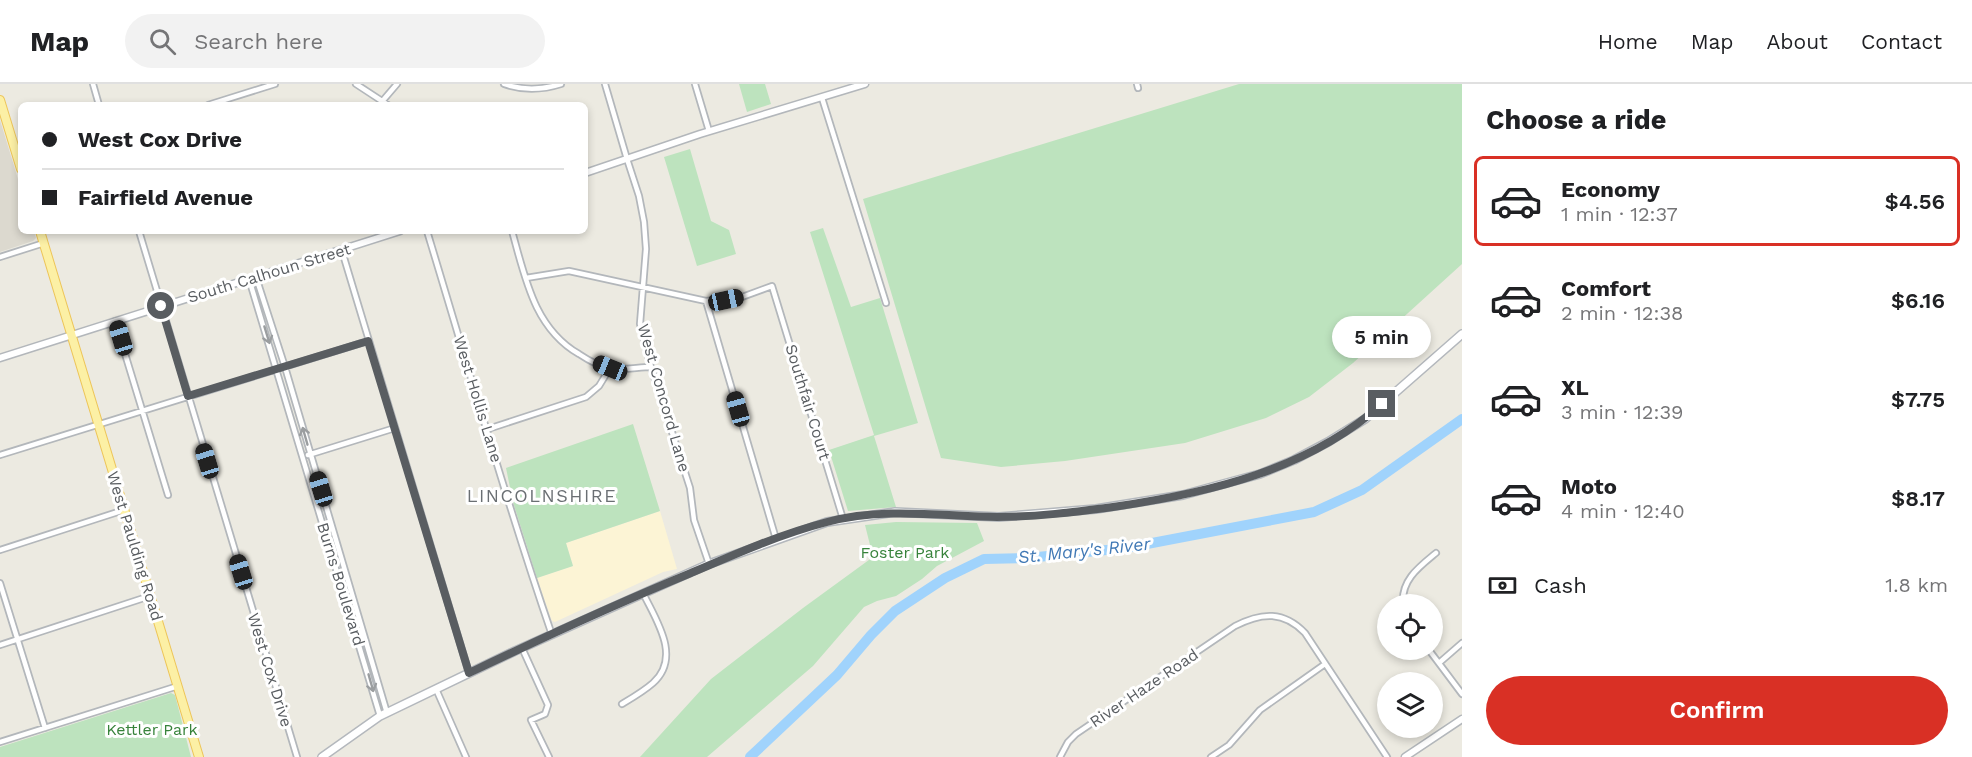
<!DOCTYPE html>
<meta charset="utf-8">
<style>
body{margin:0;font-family:"Work Sans",sans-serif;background:#f2f2f2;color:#202124;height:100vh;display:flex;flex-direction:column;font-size:22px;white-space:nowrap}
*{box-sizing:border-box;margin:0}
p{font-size:20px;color:#757577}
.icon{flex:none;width:33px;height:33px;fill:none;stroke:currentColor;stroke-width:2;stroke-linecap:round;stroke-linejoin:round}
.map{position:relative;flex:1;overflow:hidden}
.details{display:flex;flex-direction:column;background:#fff;width:510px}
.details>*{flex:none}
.hud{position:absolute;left:18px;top:18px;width:570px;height:132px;border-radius:9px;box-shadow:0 3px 9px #0003;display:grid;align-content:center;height:132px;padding:0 24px;background:#fff}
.fabs{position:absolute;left:1377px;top:510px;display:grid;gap:12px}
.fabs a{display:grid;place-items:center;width:66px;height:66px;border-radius:50%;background:#fff;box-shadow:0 3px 9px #0003;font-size:30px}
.end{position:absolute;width:27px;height:27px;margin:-14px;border:8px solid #595d61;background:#fff;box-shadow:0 0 0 3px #fff}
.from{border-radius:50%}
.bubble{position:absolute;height:42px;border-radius:21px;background:#fff;box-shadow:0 3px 9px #0003;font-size:20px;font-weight:600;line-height:42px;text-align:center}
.car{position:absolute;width:18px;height:36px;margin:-18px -9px;border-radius:8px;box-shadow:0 0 4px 2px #0007;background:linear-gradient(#222 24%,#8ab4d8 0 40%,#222 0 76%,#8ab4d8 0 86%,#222 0)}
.hud b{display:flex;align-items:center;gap:21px;height:57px;font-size:22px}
.hud b+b{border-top:2px solid #e0e0e0}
.hud i{width:15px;height:15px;background:#202124}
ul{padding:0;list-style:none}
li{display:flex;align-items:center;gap:18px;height:90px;margin:0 12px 9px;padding:0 12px;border:3px solid transparent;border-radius:9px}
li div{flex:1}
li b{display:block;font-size:22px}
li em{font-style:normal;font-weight:600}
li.on{border-color:#d93025}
li>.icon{width:54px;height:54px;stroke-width:1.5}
h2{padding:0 24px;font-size:27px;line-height:72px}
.pay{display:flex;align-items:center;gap:15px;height:66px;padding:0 24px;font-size:22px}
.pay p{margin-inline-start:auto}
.action{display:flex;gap:12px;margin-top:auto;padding:12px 24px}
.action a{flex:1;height:69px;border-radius:36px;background:#d93025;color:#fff;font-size:24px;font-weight:600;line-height:69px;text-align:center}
header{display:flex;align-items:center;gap:36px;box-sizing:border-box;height:84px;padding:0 30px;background:#fff;border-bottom:2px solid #e0e0e0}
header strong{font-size:28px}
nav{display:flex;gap:33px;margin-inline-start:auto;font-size:21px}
.search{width:420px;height:54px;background:#f2f2f2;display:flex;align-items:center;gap:15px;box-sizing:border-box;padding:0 21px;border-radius:33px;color:#757577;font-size:22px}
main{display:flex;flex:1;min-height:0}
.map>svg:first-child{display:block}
.commercial{fill:#fcf4d5}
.education{fill:#dcd9cf}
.green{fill:#bde3be}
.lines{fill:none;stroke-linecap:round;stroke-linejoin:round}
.river{stroke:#a0d3fc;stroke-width:10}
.minor-casing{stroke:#b3b7bb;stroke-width:8}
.tertiary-casing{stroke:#b3b7bb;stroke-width:9}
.secondary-casing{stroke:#b4b8bd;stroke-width:10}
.primary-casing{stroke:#edc559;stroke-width:10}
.minor{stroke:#fff;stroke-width:4.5}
.tertiary{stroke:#fff;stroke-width:6}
.secondary{stroke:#fff;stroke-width:7}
.primary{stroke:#fcf0a5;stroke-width:8}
.oneway{stroke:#9b9ea0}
.route{stroke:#595d61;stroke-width:8}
.labels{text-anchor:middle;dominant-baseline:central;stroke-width:6;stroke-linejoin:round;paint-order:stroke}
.street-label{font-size:16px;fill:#595d61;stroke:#fff}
.park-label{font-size:16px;fill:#37833b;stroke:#fff}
.neighbourhood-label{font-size:18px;letter-spacing:1.5px;fill:#6a6f73;stroke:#fff}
.water-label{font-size:18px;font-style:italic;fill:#4179b5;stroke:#fff}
</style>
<header>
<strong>Map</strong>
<div class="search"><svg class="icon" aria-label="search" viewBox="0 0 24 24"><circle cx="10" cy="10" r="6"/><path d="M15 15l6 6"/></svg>Search here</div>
<nav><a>Home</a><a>Map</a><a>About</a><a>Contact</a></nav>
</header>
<main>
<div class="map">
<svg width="1462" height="673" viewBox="0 0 1462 673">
<rect width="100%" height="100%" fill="#eceae1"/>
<path class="commercial" d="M 660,427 L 677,485 L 663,488 L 555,538 L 552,537 L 537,494 L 573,482 L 566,459 Z"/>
<path class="education" d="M 0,36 L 21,105 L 21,147 L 34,147 L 36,154 L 33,157 L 0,168 Z"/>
<path class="green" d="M 739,0 L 765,0 L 771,20 L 747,28 Z
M 1239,0 L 1462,0 L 1462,180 L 1353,279 L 1309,313 L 1266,334 L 1185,359 L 1065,377 L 1001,383 L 941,374 L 863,115 Z
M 690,65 L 711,137 L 729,146 L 736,170 L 697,182 L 664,73 Z
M 823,144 L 851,223 L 880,214 L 918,339 L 874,352 L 896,423 L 848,427 L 829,366 L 874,351 L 810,148 Z
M 633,340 L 660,427 L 566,459 L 573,482 L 537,494 L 513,418 L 506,384 Z
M 896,438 L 977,439 L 984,457 L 937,482 L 922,495 L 896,512 L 877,517 L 864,523 L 813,582 L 707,673 L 640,673 L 711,595 L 803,524 L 873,473 L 865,441 Z
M 171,609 L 175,611 L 191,673 L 0,673 L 0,663 Z"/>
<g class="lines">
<path class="river" d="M 750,673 L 837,591 L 871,551 L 895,527 L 945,494 L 984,475 L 1028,474 L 1126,464 L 1314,428 L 1362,406 L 1462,335"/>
<g class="minor-casing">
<path id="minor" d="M 93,0 L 99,21
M 356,0 L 388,21
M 504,0 C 524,7 542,6 561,0
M 605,0 L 627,75 L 639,112 L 644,138 L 646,165 L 640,240 L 651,283 L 690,404 L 694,436 L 709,480
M 695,0 L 709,47
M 1137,0 L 1138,4
M 822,14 L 886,219
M 208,21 L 275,0
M 379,21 L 397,0
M 139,147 L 297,673
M 427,147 C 468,282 506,417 552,551
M 512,147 C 525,193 534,244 579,270 C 588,276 599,282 609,284 C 622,287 638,283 651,283
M 342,167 L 469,589
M 0,173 L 44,159
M 256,193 L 285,283 L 387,629
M 526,194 L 569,187 L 706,217 L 742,213 L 772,202 L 843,435
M 249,195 L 380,632
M 706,217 L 776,455
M 115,237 L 168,411
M 488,345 L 586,313 L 599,302 L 610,284
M 0,371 L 368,257
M 308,371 L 395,344
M 0,466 L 124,426
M 0,499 L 45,644
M 1403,520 C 1401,496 1419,483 1436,469
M 0,561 L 150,512
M 522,564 L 548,621 L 545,630 L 531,636 L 549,673
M 1429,566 L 1462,610
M 1439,579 L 1462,559
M 436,605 L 466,673
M 622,620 C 632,614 644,607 653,599 C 682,573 656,536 643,509
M 0,658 L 178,602
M 1060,673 L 1068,658 L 1076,650 L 1235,542 C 1262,528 1284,527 1305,549 L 1387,673
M 1211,673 L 1229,661 L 1260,626 L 1325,580"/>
</g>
<g class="tertiary-casing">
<path id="tertiary" d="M 585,89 L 700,50 L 865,0
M 0,274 L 400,147
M 1405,673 L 1462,635"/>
</g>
<g class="secondary-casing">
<path id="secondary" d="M 322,673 L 380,632 L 515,567 L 709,480 L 827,438 L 895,428 L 999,433 L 1096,425 L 1183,411 L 1260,390 L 1294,376 L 1328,358 L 1365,335 L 1462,250"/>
</g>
<g class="primary-casing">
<path id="primary" d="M 0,16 L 21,85
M 40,147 L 199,673"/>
</g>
<use href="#minor" class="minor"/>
<use href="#tertiary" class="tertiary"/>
<use href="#secondary" class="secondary"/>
<use href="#primary" class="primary"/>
</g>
<defs><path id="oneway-shaft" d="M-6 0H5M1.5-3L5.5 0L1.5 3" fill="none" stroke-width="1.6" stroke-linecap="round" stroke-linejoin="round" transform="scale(1.5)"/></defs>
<g class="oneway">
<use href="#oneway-shaft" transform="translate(267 251) rotate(73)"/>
<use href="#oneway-shaft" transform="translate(305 352) rotate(-106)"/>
<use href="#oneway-shaft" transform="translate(371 599) rotate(74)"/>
</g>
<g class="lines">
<path class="route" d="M 161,222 L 188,312 L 368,257 L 469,589 C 542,554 616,520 691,489 C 735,470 781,450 827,438 C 884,423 940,432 997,433 C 1036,433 1075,428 1113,423 C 1209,409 1308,386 1382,320"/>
</g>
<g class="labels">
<g class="street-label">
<text transform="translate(269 189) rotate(-17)">South Calhoun Street</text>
<text transform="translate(664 314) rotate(74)">West Concord Lane</text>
<text transform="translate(478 315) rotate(73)">West Hollis Lane</text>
<text transform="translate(808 318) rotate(73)">Southfair Court</text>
<text transform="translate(135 462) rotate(73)">West Paulding Road</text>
<text transform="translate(341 500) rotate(73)">Burns Boulevard</text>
<text transform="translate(270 586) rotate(73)">West Cox Drive</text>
<text transform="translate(1144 604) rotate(-34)">River Haze Road</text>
</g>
<g class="park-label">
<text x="905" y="468">Foster Park</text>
<text x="152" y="645">Kettler Park</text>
</g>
<g class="neighbourhood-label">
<text x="542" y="411">LINCOLNSHIRE</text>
</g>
<g class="water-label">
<text transform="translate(1084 466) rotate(-6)">St. Mary's River</text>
</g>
</g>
</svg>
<div class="fabs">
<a><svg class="icon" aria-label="locate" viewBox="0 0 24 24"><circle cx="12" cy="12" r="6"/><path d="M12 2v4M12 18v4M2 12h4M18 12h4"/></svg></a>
<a><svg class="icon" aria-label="layers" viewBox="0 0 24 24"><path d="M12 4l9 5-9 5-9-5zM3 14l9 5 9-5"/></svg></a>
</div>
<i class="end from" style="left:161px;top:222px"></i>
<i class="end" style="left:1382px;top:320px"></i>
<div class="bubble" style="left:1332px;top:232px;width:99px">5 min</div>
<i class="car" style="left:726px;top:216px;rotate:78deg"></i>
<i class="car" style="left:121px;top:254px;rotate:343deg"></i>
<i class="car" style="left:610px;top:284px;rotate:292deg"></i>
<i class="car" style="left:738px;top:325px;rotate:344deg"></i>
<i class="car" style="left:207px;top:377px;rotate:343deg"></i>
<i class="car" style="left:321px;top:405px;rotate:343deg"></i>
<i class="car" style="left:241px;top:488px;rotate:343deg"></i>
<div class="hud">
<b><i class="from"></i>West Cox Drive</b>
<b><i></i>Fairfield Avenue</b>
</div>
</div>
<section class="details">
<h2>Choose a ride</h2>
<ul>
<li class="on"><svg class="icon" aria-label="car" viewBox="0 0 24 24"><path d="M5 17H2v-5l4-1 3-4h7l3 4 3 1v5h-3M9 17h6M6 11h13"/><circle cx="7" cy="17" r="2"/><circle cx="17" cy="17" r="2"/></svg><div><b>Economy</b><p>1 min · 12:37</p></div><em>$4.56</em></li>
<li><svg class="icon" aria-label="car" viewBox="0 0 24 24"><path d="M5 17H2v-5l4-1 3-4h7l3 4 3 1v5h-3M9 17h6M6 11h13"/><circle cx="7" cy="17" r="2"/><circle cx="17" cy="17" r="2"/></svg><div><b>Comfort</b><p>2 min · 12:38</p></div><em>$6.16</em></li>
<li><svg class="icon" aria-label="car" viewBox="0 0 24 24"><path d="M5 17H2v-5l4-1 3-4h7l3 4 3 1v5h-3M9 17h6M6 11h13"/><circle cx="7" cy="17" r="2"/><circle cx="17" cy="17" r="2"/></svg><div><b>XL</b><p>3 min · 12:39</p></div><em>$7.75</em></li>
<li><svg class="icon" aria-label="car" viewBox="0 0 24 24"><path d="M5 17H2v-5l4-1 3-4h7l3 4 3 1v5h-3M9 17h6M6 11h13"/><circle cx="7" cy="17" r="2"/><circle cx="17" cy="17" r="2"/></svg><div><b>Moto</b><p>4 min · 12:40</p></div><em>$8.17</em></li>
</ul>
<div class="pay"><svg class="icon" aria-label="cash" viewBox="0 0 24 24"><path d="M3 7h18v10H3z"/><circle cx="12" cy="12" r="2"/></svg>Cash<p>1.8 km</p></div>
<div class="action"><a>Confirm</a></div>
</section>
</main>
